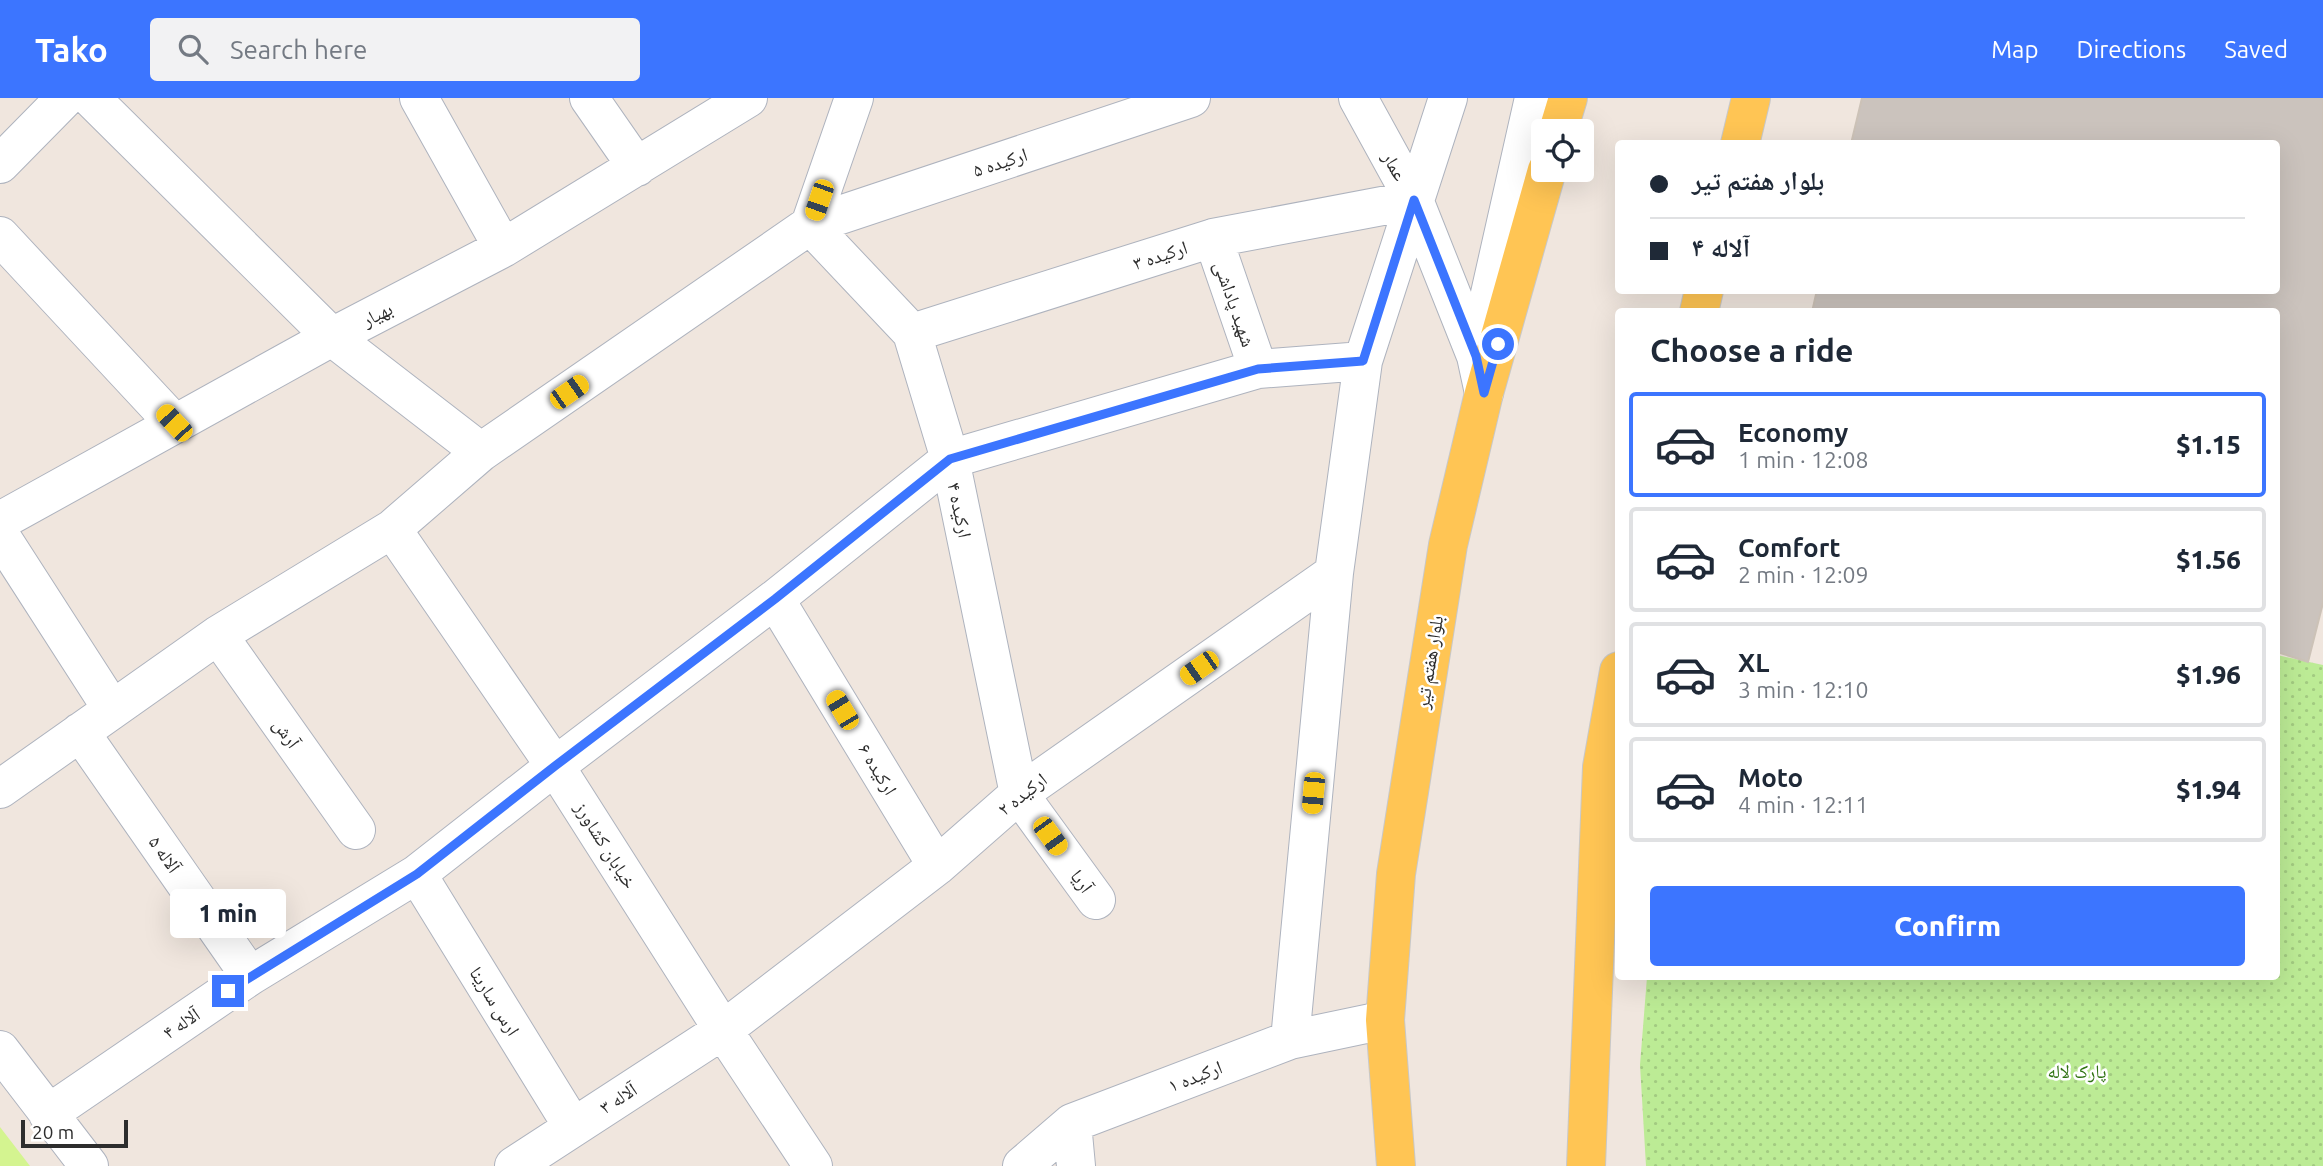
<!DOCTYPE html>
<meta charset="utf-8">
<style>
body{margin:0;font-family:Ubuntu,"Noto Naskh Arabic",sans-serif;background:#f2f2f3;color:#1f2937;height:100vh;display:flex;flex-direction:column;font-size:26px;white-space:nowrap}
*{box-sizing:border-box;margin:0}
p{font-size:23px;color:#747a83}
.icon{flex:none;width:38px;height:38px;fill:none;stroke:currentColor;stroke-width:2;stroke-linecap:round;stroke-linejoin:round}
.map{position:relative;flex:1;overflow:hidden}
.details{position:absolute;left:1615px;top:210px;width:665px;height:672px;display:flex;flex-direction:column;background:#fff;border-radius:7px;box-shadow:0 7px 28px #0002}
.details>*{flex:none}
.guide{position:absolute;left:1615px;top:42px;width:665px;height:154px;border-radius:7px;box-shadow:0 7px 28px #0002;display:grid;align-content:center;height:154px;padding:0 35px;background:#fff}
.controls{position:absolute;left:1531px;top:21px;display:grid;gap:14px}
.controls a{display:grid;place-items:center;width:63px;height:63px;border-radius:7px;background:#fff;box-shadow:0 7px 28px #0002;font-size:35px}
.scale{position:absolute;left:21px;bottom:18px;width:107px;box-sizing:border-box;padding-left:7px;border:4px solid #2d2d2d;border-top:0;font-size:19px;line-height:24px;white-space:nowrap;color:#2d2d2d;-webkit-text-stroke:5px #fff;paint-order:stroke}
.end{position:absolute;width:32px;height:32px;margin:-16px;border:9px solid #3c75ff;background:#fff;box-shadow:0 0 0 4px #fff}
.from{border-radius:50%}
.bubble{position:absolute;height:49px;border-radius:7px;background:#fff;box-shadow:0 7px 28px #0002;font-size:23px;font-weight:800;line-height:49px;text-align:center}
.car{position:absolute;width:21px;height:42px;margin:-21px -10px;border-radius:9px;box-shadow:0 0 5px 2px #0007;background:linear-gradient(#f5c518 24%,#345 0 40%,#f5c518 0 76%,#345 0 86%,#f5c518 0)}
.guide b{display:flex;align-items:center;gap:24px;height:66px;font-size:26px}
.guide b+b{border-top:2px solid #e0e1e3}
.guide i{width:18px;height:18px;background:#1f2937}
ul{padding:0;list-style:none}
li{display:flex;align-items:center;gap:21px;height:105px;margin:0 14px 10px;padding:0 21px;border:4px solid #e0e1e3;border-radius:7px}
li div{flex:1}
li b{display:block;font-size:26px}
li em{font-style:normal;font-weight:800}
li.current{border-color:#3c75ff}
li>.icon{width:63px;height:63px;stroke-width:1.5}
h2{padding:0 35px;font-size:32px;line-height:84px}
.cta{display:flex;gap:14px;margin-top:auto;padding:14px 35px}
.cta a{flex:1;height:80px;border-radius:7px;background:#3c75ff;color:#fff;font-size:28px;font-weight:800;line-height:80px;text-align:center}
header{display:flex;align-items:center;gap:42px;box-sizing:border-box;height:98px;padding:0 35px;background:#3c75ff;color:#fff}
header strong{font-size:33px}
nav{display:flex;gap:38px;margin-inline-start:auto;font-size:24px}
.search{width:490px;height:63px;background:#f2f2f3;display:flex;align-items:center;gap:18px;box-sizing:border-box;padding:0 24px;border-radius:7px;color:#747a83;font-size:26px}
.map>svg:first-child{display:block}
.park{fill:url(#park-dots)}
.pitch{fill:#d4f490}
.building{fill:#cbc3bd;stroke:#ccc2b7;stroke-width:2}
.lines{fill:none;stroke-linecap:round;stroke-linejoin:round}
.minor-casing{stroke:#aeb3be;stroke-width:40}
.major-casing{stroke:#c8c8c8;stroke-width:40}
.minor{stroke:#fff;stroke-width:38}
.major{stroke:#ffc554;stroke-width:38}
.route{stroke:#3c75ff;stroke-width:9}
.labels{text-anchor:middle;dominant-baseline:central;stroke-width:5;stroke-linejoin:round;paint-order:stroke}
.street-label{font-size:19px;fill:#2d2d2d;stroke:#fff}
.park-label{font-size:19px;fill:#317413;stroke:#fff}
</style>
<header>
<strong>Tako</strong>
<div class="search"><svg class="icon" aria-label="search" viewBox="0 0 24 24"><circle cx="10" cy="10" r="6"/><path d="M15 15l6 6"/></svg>Search here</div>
<nav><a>Map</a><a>Directions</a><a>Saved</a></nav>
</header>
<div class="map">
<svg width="2323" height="1068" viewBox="0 0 2323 1068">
<defs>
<pattern id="park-dots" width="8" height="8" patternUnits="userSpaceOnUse" patternTransform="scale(1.75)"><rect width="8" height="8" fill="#bceb95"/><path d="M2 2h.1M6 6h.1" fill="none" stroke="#a2ca81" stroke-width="1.8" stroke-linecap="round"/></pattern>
</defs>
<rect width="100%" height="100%" fill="#f0e6de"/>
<path class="park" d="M 2277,557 L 2323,567 L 2323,1068 L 1646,1068 L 1640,967 L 1647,879 L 2277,878 Z"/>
<path class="pitch" d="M 0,1029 L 30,1068 L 0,1068 Z"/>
<path class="building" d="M 1862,0 L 2323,0 L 2323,505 L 2308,564 L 2277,554 L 2277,214 L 1812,214 L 1817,192 L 2277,192 L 2277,46 L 1851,46 Z"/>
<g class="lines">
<g class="minor-casing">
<path id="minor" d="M 91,0 L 332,239 L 481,354
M 419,0 L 503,150
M 589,0 L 637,69
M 1358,0 L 1414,102 L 1476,258 L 1484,295
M 0,66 L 65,0
M 0,138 L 174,325
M 1213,140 L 1258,271
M 912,235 L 1213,140 L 1414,102
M 1476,258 L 1534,0
M 0,423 L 332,239 L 503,150 L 748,0
M 392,431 L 555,668 L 723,932 L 813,1068
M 0,437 L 112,611
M 775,501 L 937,768
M 218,537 L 356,732
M 80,634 L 250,878
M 0,691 L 218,537 L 392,431 L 481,354 L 810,127 L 854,0
M 417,776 L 573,1029
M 1096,802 L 1019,696 L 950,361 L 912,235 L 810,127 L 1191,0
M 1290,942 L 1334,475 L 1363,263 L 1448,0
M 0,952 L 89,1068
M 48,1016 L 250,878 L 417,776 L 555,668 L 775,501 L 950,361 L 1258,271 L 1363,263
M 1072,1025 L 1076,1068
M 514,1068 L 723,932 L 937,768 L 1019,696 L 1334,475
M 1022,1068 L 1072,1025 L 1290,942 L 1385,922"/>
</g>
<g class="major-casing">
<path id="major" d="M 1558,33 L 1568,0
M 1740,46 L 1751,0
M 1699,214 L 1704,192
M 1396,1068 L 1385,922 L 1396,776 L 1448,447 L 1484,295 L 1547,72
M 1586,1068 L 1602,669 L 1619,573"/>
</g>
<use href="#minor" class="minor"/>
<use href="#major" class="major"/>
</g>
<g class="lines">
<path class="route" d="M 228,893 L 417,776 L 555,668 L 775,501 L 950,361 L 1258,271 L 1363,263 L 1414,102 L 1476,258 L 1484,295 L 1498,246"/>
</g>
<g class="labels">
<g class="street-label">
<text transform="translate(1000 64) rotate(-18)">ارکیده ۵</text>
<text transform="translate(1395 68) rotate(61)">عمار</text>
<text transform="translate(1160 157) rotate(-18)">ارکیده ۳</text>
<text transform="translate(1235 206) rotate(71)">شهید پاداشی</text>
<text transform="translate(377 216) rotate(-27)">بهیار</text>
<text transform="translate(960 412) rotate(78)">ارکیده ۴</text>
<text transform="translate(1429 564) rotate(-81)">بلوار هفتم تیر</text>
<text transform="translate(287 635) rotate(55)">آرش</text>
<text transform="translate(878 671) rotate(59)">ارکیده ۶</text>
<text transform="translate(1022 696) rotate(-38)">ارکیده ۲</text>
<text transform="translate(606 747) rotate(58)">خیابان کشاورز</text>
<text transform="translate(165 756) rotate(55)">آلاله ۵</text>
<text transform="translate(1082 783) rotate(54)">آریا</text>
<text transform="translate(495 903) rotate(58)">ارس سارینا</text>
<text transform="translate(181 925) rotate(-34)">آلاله ۴</text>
<text transform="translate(1195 978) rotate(-21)">ارکیده ۱</text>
<text transform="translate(618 1000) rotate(-33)">آلاله ۳</text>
</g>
<g class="park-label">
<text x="2077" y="973">پارک لاله</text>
</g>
</g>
</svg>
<div class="controls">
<a><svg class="icon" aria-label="locate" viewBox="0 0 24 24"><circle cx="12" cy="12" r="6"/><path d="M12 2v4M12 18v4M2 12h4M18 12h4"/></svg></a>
</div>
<div class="scale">20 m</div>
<i class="end from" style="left:1498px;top:246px"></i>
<i class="end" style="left:228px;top:893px"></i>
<div class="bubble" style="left:170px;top:791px;width:116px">1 min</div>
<i class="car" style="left:819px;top:102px;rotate:199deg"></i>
<i class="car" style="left:569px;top:294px;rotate:55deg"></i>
<i class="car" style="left:174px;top:325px;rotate:317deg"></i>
<i class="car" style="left:1199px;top:570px;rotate:235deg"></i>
<i class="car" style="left:842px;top:612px;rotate:329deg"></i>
<i class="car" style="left:1313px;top:695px;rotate:185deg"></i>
<i class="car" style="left:1050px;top:738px;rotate:144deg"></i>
<div class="guide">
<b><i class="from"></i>بلوار هفتم تیر</b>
<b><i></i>آلاله ۴</b>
</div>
<section class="details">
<h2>Choose a ride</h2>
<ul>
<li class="current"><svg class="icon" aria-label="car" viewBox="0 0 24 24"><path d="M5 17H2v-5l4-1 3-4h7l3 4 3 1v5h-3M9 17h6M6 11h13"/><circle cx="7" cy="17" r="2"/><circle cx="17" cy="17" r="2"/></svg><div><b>Economy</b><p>1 min · 12:08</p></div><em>$1.15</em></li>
<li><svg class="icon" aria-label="car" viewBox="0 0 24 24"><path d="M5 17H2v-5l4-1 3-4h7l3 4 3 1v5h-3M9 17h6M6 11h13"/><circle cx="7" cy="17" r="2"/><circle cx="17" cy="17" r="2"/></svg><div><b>Comfort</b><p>2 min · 12:09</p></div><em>$1.56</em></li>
<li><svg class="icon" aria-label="car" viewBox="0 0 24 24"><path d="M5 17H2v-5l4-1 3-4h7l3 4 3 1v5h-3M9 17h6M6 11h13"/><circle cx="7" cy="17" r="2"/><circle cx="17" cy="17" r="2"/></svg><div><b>XL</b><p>3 min · 12:10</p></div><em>$1.96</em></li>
<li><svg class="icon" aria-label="car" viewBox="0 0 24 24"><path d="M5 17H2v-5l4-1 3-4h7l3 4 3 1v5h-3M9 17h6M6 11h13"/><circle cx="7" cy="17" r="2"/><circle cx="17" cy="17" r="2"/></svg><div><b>Moto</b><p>4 min · 12:11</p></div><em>$1.94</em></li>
</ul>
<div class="cta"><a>Confirm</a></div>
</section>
</div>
